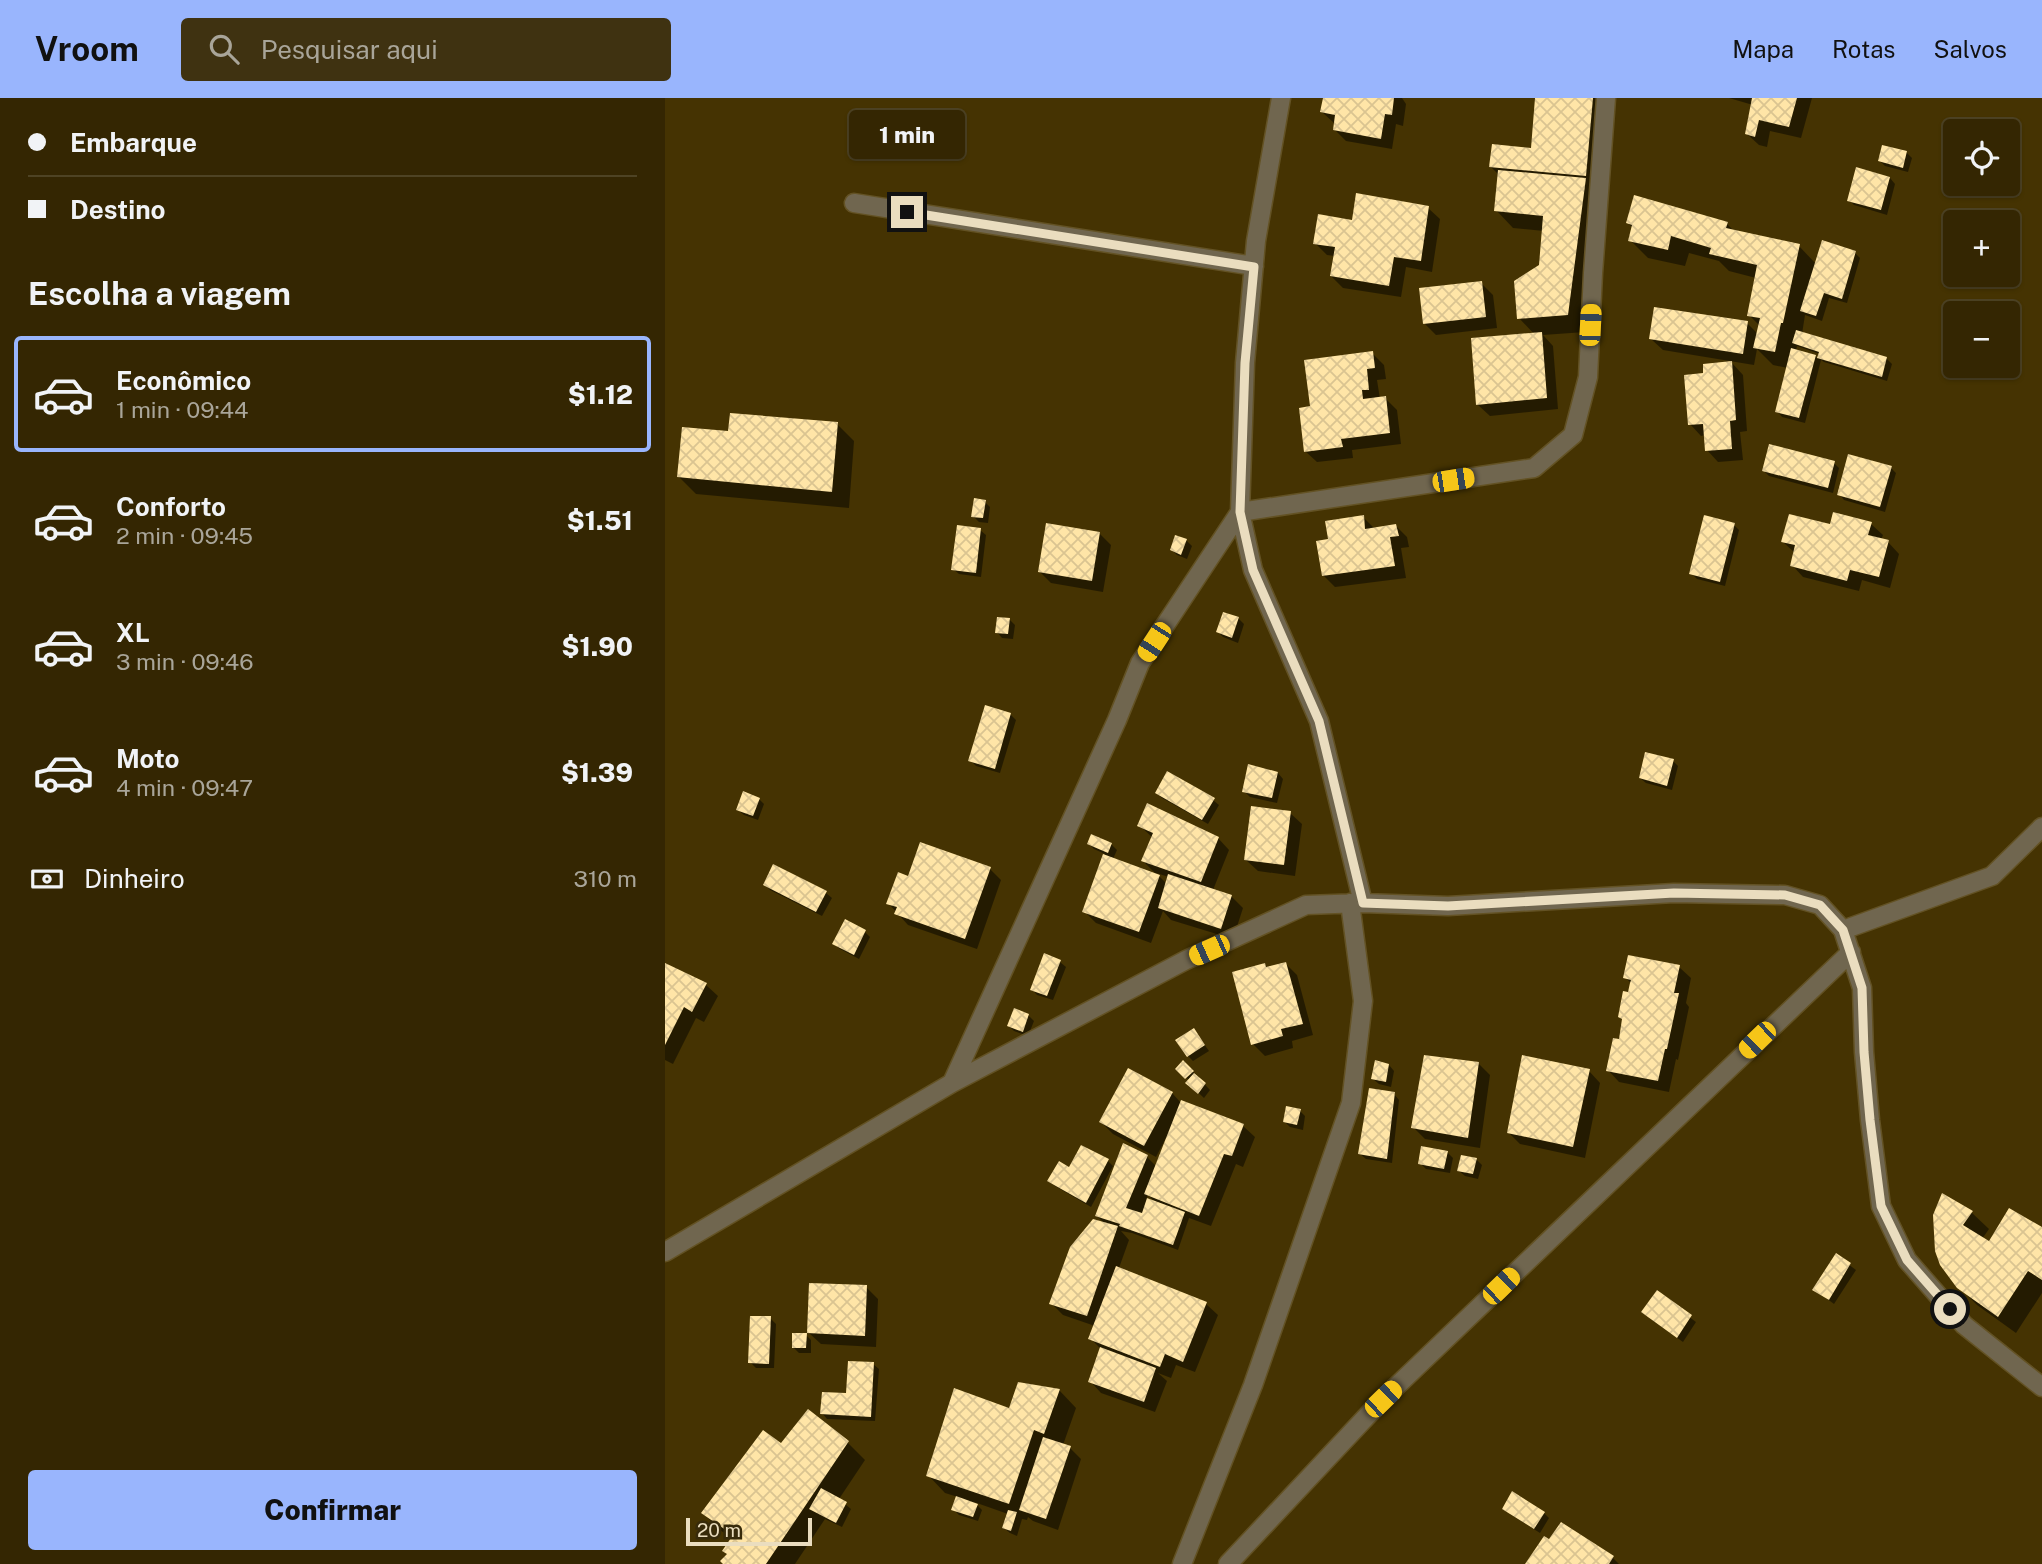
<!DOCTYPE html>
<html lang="pt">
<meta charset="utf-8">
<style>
body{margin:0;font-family:"Public Sans",sans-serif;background:#3f3211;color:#f1f3f6;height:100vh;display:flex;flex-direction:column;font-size:26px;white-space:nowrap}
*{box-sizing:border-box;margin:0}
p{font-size:23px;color:#a9a599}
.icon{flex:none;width:38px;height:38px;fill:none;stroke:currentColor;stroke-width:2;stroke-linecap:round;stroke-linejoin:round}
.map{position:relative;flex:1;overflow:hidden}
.drawer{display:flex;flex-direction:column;background:#342602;width:665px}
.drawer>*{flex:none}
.banner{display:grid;align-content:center;height:154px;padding:0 28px;background:#342602}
.controls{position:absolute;left:1278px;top:21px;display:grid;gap:14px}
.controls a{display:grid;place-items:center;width:77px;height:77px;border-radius:7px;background:#342602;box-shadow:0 2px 5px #0004,0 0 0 2px #4e4324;font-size:35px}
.scale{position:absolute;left:21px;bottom:18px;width:126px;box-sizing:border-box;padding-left:7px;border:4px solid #eaddbf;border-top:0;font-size:19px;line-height:24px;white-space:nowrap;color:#eaddbf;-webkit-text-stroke:5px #372a0a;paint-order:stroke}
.end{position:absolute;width:32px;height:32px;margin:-16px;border:9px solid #eaddbf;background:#111;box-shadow:0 0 0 4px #111}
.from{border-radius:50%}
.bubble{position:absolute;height:49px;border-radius:7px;background:#342602;box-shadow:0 2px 5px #0004,0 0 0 2px #4e4324;font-size:23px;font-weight:800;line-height:49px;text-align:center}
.car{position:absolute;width:21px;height:42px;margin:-21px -10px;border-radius:9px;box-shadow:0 0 5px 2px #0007;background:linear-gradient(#f5c518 24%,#345 0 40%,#f5c518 0 76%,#345 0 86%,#f5c518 0)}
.banner b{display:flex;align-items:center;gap:24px;height:66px;font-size:26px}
.banner b+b{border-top:2px solid #4e4324}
.banner i{width:18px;height:18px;background:#f1f3f6}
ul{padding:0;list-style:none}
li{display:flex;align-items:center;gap:21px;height:116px;margin:0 14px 10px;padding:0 14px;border:4px solid transparent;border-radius:7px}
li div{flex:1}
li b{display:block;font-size:26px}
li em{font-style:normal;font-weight:800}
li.current{border-color:#99b5fd}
li>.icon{width:63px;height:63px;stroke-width:1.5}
h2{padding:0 28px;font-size:32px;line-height:84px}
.pay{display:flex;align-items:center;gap:18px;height:77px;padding:0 28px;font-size:26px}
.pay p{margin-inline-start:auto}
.action{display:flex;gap:14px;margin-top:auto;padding:14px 28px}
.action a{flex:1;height:80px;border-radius:7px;background:#99b5fd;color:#111;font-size:28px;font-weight:800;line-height:80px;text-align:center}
header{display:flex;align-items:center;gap:42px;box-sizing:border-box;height:98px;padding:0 35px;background:#99b5fd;color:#111}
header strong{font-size:33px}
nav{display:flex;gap:38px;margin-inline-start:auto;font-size:24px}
.search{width:490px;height:63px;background:#3f3211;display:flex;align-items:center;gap:18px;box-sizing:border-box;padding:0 24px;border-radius:7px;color:#a9a599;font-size:26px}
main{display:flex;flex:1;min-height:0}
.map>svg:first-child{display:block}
.shadow{fill:#0007;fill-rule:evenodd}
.building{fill:url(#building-cross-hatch)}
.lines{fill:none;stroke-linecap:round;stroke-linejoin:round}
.minor-casing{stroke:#635224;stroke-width:21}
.minor{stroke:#70664f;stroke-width:18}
.route{stroke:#eaddbf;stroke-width:9}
</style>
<header>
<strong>Vroom</strong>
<div class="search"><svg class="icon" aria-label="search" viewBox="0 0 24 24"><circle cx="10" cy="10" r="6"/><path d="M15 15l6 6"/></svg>Pesquisar aqui</div>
<nav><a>Mapa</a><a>Rotas</a><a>Salvos</a></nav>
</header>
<main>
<section class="drawer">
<div class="banner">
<b><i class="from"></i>Embarque</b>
<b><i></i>Destino</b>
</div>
<h2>Escolha a viagem</h2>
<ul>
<li class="current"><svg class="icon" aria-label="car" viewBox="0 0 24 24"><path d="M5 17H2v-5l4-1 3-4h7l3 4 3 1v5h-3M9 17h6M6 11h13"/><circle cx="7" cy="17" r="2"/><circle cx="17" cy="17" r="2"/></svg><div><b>Econômico</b><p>1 min · 09:44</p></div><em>$1.12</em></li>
<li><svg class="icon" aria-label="car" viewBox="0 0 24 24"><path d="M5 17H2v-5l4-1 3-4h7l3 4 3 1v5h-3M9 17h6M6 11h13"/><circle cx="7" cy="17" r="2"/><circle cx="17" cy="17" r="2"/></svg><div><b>Conforto</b><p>2 min · 09:45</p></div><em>$1.51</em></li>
<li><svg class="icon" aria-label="car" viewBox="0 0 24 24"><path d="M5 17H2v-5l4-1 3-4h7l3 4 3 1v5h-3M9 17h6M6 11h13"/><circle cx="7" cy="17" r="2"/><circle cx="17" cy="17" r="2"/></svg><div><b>XL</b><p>3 min · 09:46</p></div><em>$1.90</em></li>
<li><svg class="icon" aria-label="car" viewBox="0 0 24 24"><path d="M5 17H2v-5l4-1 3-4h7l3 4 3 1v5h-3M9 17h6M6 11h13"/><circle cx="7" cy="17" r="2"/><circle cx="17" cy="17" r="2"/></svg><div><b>Moto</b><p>4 min · 09:47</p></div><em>$1.39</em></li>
</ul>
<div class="pay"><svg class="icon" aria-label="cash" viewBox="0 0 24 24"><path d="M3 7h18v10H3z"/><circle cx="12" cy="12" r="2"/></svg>Dinheiro<p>310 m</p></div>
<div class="action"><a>Confirmar</a></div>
</section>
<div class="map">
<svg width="1377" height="1466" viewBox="0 0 1377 1466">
<defs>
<pattern id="building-cross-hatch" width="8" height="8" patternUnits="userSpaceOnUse" patternTransform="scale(1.75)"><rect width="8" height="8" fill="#ffe5a7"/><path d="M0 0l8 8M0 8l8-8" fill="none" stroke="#dac491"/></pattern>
</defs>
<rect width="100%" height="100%" fill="#453302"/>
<path class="shadow" d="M 660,0 L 737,0 L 741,6 L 738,28 L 731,26 L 727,51 L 681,43 L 669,31 L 669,25 L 657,14 Z
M 872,0 L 940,0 L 932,89 L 926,88 L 937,99 L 920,234 L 878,237 L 888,248 L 893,311 L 825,318 L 813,307 L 870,237 L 854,220 L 876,168 L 879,133 L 848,130 L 831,112 L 834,77 L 825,68 L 867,52 Z
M 1064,0 L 1147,0 L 1136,40 L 1105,33 L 1102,49 L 1094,47 L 1082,36 L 1088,7 Z
M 1241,54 L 1247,60 L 1243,74 L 1220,68 L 1215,63 Z
M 1225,80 L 1230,86 L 1222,117 L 1189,107 L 1184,102 Z
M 763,110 L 775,121 L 767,174 L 741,169 L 736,199 L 678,190 L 666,178 L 670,158 L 662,157 L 650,145 L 688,124 Z
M 963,125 L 1062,126 L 1070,134 L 1134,148 L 1151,166 L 1190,155 L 1195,160 L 1182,205 L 1164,200 L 1157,223 L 1140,217 L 1137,236 L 1221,260 L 1227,266 L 1222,283 L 1159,264 L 1156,262 L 1140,325 L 1117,319 L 1112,313 L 1123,270 L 1108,267 L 1092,251 L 1089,267 L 998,252 L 986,241 L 1082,225 L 1093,236 L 1095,228 L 1084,217 L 1091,180 L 1064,173 L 1054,163 L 1024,155 L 1020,168 L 983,160 L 965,142 L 968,130 ZM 1132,248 L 1155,256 L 1153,261 L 1150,258 L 1131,253 Z
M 816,185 L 828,197 L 832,230 L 771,237 L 759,225 Z
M 707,255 L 719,267 L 721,281 L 712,282 L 715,301 L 720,300 L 732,312 L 736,346 L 687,352 L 688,360 L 652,364 L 640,353 Z
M 1067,265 L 1078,277 L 1082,333 L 1075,334 L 1078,362 L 1053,364 L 1042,352 L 1040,337 L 1036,338 L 1025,326 L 1040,277 Z
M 172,326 L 189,343 L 184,410 L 31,396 L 14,379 L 65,335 Z
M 1169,365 L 1174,370 L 1168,395 L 1104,378 L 1099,373 Z
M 1226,370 L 1231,375 L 1220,414 L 1179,402 L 1174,396 Z
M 320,404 L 325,409 L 323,425 L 314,424 L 308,418 Z
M 698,419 L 710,431 L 731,428 L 742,439 L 744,449 L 736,450 L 741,480 L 670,489 L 658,477 L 665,443 Z
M 1206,426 L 1218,437 L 1216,442 L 1223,444 L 1234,456 L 1225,490 L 1197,482 L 1194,493 L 1138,479 L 1127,467 L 1130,455 L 1118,444 L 1166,428 Z
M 1069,427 L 1074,432 L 1060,488 L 1032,481 L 1026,475 Z
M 315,432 L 321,437 L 316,479 L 294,476 L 288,471 Z
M 435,436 L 446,447 L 438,494 L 386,485 L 375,474 Z
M 521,442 L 527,448 L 522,461 L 512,457 L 507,452 Z
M 573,520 L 579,526 L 573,545 L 558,539 L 553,534 Z
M 344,521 L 350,527 L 348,541 L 337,540 L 332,534 Z
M 345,616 L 351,622 L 335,675 L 311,668 L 305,662 Z
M 1008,663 L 1013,668 L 1007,692 L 981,685 L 975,680 Z
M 613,675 L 618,681 L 612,705 L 585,699 L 579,693 Z
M 492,695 L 548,702 L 554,707 L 543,726 L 497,700 Z
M 94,701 L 99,706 L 93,722 L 79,717 L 73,712 Z
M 625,715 L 637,726 L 630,778 L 593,773 L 581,762 Z
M 474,727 L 553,740 L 564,752 L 548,792 L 566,798 L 578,810 L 568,841 L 506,822 L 498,813 L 486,845 L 431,825 L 419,813 L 440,756 L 429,751 L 424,746 L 446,746 L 452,752 L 448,761 L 493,778 L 478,763 L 488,740 ZM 491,775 L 504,779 L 502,786 Z
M 109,768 L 161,795 L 167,800 L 157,818 L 105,792 L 100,786 Z
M 325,771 L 336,782 L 312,851 L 243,827 L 223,805 L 244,780 Z
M 200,834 L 205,839 L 194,861 L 175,851 L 169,846 Z
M 380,858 L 395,864 L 401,869 L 388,902 L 372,897 L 367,891 Z
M 620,865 L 632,877 L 648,937 L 627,943 L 628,950 L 600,958 L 588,946 L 600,867 L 603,870 Z
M 0,866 L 41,887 L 53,898 L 39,924 L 31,920 L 8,966 L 0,962 Z
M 1014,869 L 1026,880 L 1021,905 L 1024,909 L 1013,962 L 1011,961 L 1004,994 L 954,984 L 943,972 L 955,944 L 959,923 L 954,919 L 967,886 L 960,879 Z
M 363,917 L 369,923 L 363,938 L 349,933 L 344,928 Z
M 529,932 L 544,953 L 528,963 L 523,958 Z
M 519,964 L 545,992 L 539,1000 L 523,985 L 525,983 L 513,971 Z
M 814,966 L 825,977 L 815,1050 L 760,1041 L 748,1029 Z
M 724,967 L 729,973 L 726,989 L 714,986 L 708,981 Z
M 924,973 L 935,985 L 920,1060 L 855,1046 L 843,1034 Z
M 507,995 L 517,1006 L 517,1004 L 578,1028 L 590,1039 L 578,1069 L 571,1066 L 546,1128 L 524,1120 L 513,1152 L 467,1135 L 456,1133 L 464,1142 L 454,1170 L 541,1206 L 553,1217 L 530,1274 L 511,1267 L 506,1280 L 493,1275 L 502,1283 L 490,1314 L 436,1295 L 425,1283 L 436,1251 L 425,1240 L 430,1228 L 398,1217 L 386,1205 L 440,1126 L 432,1118 L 482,1059 L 492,1069 L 503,1041 L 501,1040 L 491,1059 L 448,1036 L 436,1024 ZM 483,1097 L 491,1105 L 481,1102 Z
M 729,996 L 734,1002 L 727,1065 L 701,1061 L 695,1056 Z
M 635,1013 L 640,1018 L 638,1032 L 625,1029 L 620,1024 Z
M 782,1054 L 788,1060 L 785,1075 L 761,1071 L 755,1065 Z
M 811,1061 L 817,1067 L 813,1081 L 800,1078 L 794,1073 Z
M 443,1063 L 448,1068 L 426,1109 L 390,1088 L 384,1083 L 405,1071 Z
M 1306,1114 L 1324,1131 L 1317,1141 L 1325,1146 L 1377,1131 L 1377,1195 L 1351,1235 L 1312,1207 L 1293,1188 L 1272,1153 Z
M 1171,1157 L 1191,1172 L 1169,1206 L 1149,1191 Z
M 201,1189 L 213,1201 L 211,1249 L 156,1246 L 144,1235 Z
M 992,1195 L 1031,1224 L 1018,1244 L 984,1220 Z
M 105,1220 L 111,1226 L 109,1270 L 91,1270 L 85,1264 Z
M 141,1237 L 146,1242 L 146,1255 L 134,1255 L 128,1249 Z
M 208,1266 L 214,1271 L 210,1323 L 162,1321 L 157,1315 L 183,1297 Z
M 394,1292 L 411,1310 L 398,1347 L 405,1350 L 416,1361 L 393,1432 L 368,1423 L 363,1419 L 362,1422 L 357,1421 L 352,1438 L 345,1435 L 339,1430 L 343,1416 L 309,1404 L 317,1412 L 313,1423 L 294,1417 L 288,1411 L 293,1399 L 280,1395 L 263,1377 L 345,1313 Z
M 183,1345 L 200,1362 L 174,1401 L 186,1411 L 177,1429 L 160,1421 L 130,1466 L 60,1466 L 63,1457 L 59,1453 L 68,1441 L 55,1432 L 38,1415 Z
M 879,1415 L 884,1420 L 875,1435 L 845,1416 Z
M 948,1460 L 954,1466 L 862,1466 Z"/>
<path class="building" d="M 658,0 L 729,0 L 727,17 L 720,16 L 716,41 L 668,32 L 670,17 L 655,14 Z
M 870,0 L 928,0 L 921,78 L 824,69 L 827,46 L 866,50 Z
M 1087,0 L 1132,0 L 1124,29 L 1094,22 L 1090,39 L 1080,36 Z
M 1217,47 L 1242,53 L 1238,70 L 1213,63 Z
M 1191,69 L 1225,79 L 1216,112 L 1182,103 Z
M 833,72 L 921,80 L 903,217 L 852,221 L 849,183 L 874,167 L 878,118 L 829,113 Z
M 691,95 L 764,108 L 756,163 L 729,159 L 724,188 L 665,178 L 670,149 L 648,146 L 653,116 L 687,122 Z
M 969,97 L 1063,124 L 1061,130 L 1135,146 L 1118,225 L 1116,225 L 1110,254 L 1088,250 L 1095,220 L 1082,218 L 1092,167 L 1044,156 L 1046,150 L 1006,138 L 1003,152 L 963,143 L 967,127 L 961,125 Z
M 1157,142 L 1191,153 L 1177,201 L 1159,195 L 1151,218 L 1135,213 Z
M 817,183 L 821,219 L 758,226 L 754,190 Z
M 989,209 L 1083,223 L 1078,256 L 984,241 Z
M 1131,232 L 1222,259 L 1217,279 L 1152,260 L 1154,254 L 1127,245 Z
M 877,234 L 882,300 L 811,307 L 806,240 Z
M 1126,250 L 1151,257 L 1134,320 L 1110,314 Z
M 708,253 L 710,270 L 702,271 L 704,292 L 697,292 L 698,301 L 721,298 L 725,335 L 676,341 L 678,349 L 639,354 L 634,310 L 645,308 L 639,262 Z
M 1067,263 L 1071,322 L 1065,323 L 1067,351 L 1040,353 L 1038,326 L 1023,327 L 1019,277 L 1038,275 L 1038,266 Z
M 65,315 L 173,324 L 167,394 L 12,379 L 17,329 L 63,333 Z
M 1104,346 L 1170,363 L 1163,390 L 1097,373 Z
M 1183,356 L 1227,368 L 1215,409 L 1172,397 Z
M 309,400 L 321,402 L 318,420 L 306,419 Z
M 1168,414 L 1207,424 L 1203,437 L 1224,442 L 1214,479 L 1185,472 L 1182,483 L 1125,468 L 1130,447 L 1116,444 L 1124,416 L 1165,426 Z
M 699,417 L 700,431 L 731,426 L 734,438 L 725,439 L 730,468 L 657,478 L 651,443 L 663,441 L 660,423 Z
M 1039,417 L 1070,425 L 1055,484 L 1024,476 Z
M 381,425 L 435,434 L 427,483 L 373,474 Z
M 292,427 L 316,430 L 311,475 L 286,472 Z
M 510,437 L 522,441 L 516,457 L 505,452 Z
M 558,514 L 574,519 L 567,540 L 551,534 Z
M 332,519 L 345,520 L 343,536 L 330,535 Z
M 320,607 L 346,615 L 330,671 L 303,663 Z
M 980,654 L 1009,661 L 1002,688 L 974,680 Z
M 583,666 L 613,674 L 607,700 L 577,694 Z
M 502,673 L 550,700 L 537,722 L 490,695 Z
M 78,693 L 95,700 L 88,718 L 71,712 Z
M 482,705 L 554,739 L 536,784 L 476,763 L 488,735 L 472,728 Z
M 586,708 L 626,713 L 619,767 L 579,762 Z
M 426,736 L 447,745 L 443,755 L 422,746 Z
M 255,744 L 326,769 L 300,841 L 229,816 L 232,809 L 221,806 L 233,774 L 243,778 Z
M 438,756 L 495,777 L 474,834 L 417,814 Z
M 108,766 L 162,793 L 151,814 L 98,787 Z
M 503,776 L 567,797 L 556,831 L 493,810 Z
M 180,821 L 201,832 L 189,857 L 167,846 Z
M 379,855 L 396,862 L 382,898 L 365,892 Z
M 963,857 L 1015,867 L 1009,895 L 1014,895 L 1002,951 L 1000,951 L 993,983 L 941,973 L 948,940 L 954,941 L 957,921 L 953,919 L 958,893 L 963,894 L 965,885 L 966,882 L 958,880 Z
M 621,864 L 638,926 L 616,931 L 618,938 L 586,947 L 567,874 L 600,865 L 601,869 Z
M 0,865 L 42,885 L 27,914 L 19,909 L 0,947 Z
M 349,910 L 364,916 L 358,934 L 342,928 Z
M 529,930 L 540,947 L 522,959 L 510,942 Z
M 759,957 L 814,964 L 803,1040 L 746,1030 Z
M 857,957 L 925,971 L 908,1049 L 842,1035 Z
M 518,962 L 529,973 L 520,981 L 510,971 Z
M 710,962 L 724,966 L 721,984 L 706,981 Z
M 463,970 L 508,994 L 479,1048 L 434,1024 Z
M 529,975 L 541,985 L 533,996 L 520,985 Z
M 704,990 L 730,994 L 722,1061 L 693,1056 Z
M 516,1002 L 579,1026 L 567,1058 L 559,1056 L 534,1118 L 479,1096 Z
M 621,1008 L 636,1011 L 632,1027 L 618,1024 Z
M 458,1045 L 483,1057 L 461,1110 L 477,1115 L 482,1100 L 520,1114 L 508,1147 L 454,1128 L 455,1126 L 430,1118 Z
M 416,1047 L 444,1061 L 421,1105 L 382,1083 L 394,1063 L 404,1069 Z
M 756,1048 L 783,1053 L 779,1071 L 753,1066 Z
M 796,1057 L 812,1060 L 808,1076 L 792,1073 Z
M 1277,1095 L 1308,1113 L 1298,1127 L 1324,1143 L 1344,1110 L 1377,1129 L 1377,1182 L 1363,1173 L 1333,1219 L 1292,1190 L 1275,1167 L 1270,1153 L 1268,1117 Z
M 428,1121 L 453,1128 L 422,1218 L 384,1206 L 405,1149 Z
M 1171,1155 L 1186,1165 L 1164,1202 L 1147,1192 Z
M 451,1168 L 542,1204 L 518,1264 L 500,1256 L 495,1269 L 423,1241 Z
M 144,1185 L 202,1187 L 200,1238 L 142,1235 Z
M 992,1192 L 1027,1217 L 1012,1240 L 976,1214 Z
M 85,1218 L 106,1218 L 104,1266 L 83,1265 Z
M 127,1235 L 142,1235 L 141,1250 L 127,1250 Z
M 435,1249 L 491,1270 L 479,1304 L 423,1284 Z
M 183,1263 L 209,1264 L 206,1319 L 155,1316 L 157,1294 L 181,1295 Z
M 353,1284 L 395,1291 L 379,1336 L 369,1332 L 344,1406 L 261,1378 L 289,1290 L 344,1310 Z
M 143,1311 L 184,1343 L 101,1466 L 58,1466 L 55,1463 L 62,1456 L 57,1453 L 68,1437 L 36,1415 L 98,1332 L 116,1345 Z
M 378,1339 L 406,1348 L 381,1421 L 354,1412 Z
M 156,1390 L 182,1404 L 171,1425 L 144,1411 Z
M 847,1393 L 880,1414 L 869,1431 L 837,1411 Z
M 291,1398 L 313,1406 L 308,1419 L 286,1412 Z
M 343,1412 L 352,1414 L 346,1433 L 337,1430 Z
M 896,1424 L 949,1458 L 944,1466 L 860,1466 L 879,1438 L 884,1441 Z"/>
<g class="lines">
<g class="minor-casing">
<path id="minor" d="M 189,105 L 589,168
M 698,805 L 654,623 L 588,472 L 575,414 L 869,370 L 908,337 L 923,279 L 928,175 L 941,0
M 1178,832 L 1327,778 L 1377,729
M 287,985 L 452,622 L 475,565 L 575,414 L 580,265 L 591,143 L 616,0
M 0,1154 L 287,985 L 521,862 L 641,807 L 698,805 L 783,808 L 1009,795 L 1120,797 L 1155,807 L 1178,832 L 1197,890 L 1199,954 L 1205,1022 L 1216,1108 L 1242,1162 L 1299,1227 L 1377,1289
M 517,1466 L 588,1287 L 686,1005 L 698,903 L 685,805
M 563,1466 L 718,1301 L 1186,854"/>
</g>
<use href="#minor" class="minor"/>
</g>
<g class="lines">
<path class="route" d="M 242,114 L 589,169 L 580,265 L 575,414 L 588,472 L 654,623 L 698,805 L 783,808 L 1009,795 L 1120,797 L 1155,807 L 1178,832 L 1197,890 L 1199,954 L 1205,1022 L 1216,1108 L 1242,1162 L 1285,1211"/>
</g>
</svg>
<div class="controls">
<a><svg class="icon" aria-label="locate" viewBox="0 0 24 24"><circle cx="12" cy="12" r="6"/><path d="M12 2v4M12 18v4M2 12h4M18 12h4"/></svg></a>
<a>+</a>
<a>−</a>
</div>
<div class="scale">20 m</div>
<i class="end from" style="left:1285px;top:1211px"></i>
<i class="end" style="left:242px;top:114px"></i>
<div class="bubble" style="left:184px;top:12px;width:116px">1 min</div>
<i class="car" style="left:925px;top:227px;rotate:3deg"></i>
<i class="car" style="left:788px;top:382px;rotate:81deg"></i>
<i class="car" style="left:489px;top:544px;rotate:213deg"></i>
<i class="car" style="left:544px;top:852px;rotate:246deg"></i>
<i class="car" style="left:1092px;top:942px;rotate:226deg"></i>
<i class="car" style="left:836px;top:1188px;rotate:46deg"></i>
<i class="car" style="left:718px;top:1301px;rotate:46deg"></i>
</div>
</main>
